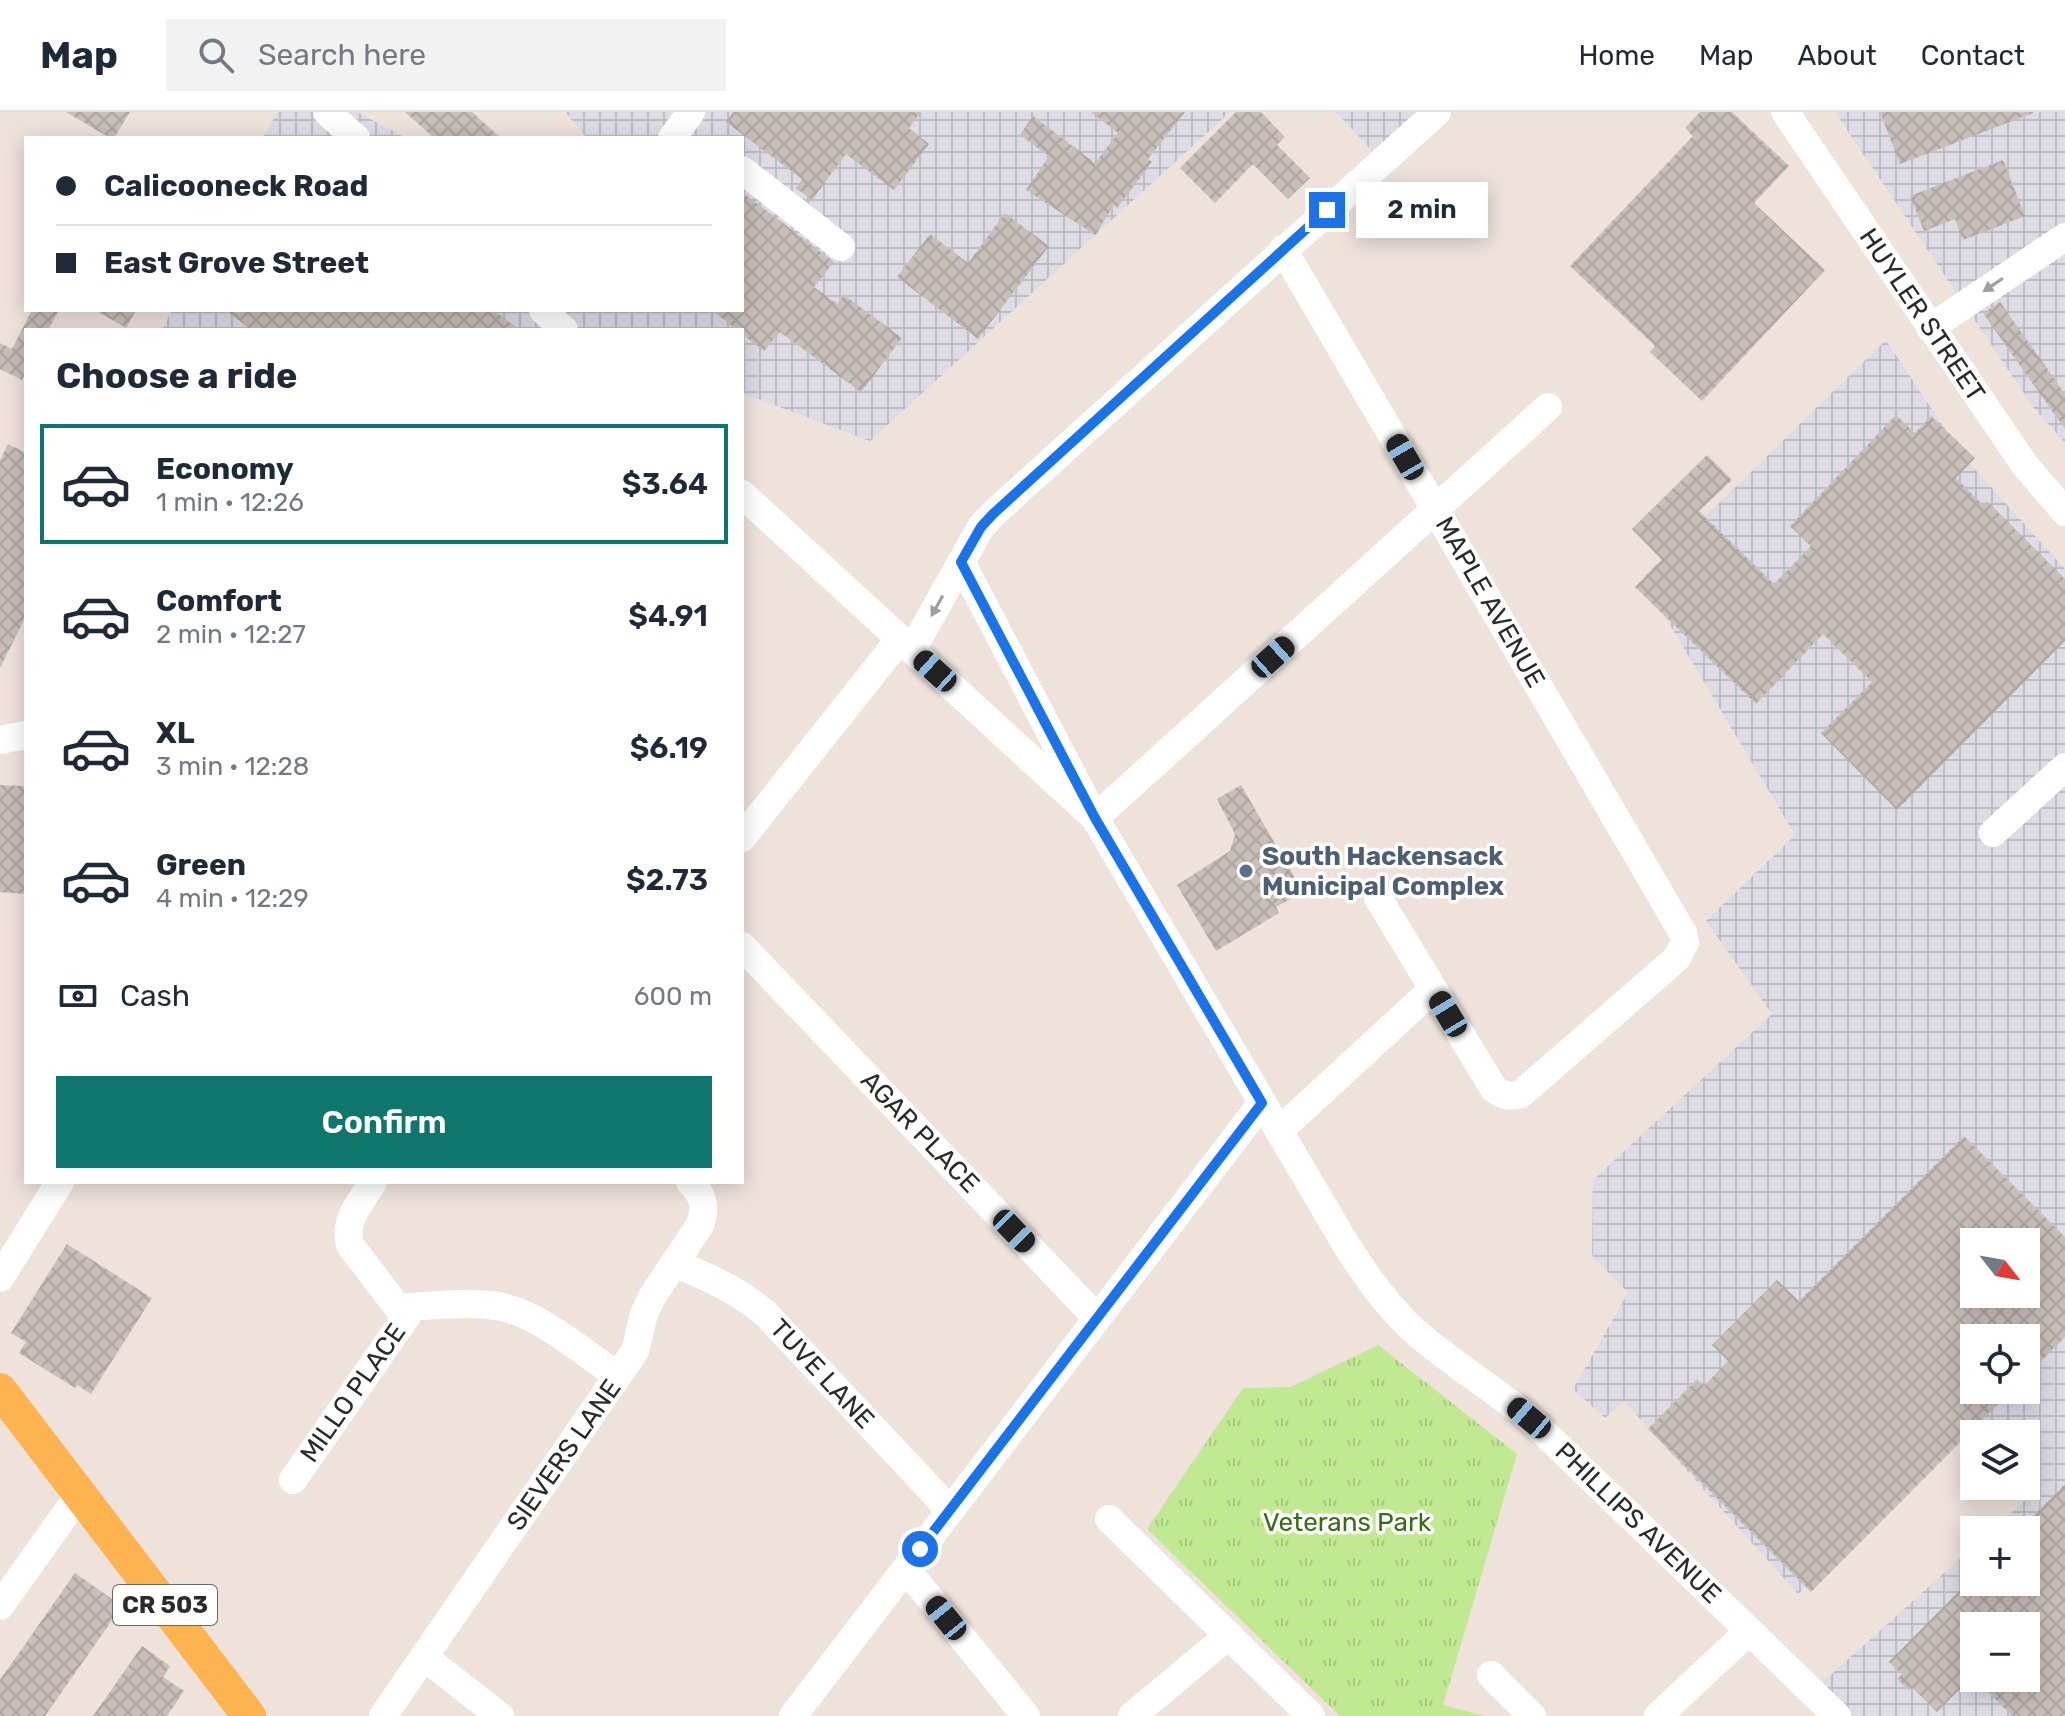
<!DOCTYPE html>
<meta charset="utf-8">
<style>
body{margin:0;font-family:Rubik,sans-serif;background:#f2f2f3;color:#1f2937;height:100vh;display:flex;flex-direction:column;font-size:30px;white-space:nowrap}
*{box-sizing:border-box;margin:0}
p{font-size:26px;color:#747a83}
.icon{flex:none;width:44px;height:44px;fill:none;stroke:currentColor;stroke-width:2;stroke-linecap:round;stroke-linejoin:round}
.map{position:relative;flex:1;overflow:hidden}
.details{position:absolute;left:24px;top:216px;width:720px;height:856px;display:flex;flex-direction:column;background:#fff;border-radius:0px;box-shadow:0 4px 20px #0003}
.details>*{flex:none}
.hud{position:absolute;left:24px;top:24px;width:720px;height:176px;border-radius:0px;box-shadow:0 4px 20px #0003;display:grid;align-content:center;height:176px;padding:0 32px;background:#fff}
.needle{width:52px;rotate:121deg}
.tools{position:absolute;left:1960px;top:1116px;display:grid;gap:16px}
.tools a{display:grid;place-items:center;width:80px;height:80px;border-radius:0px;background:#fff;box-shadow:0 4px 20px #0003;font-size:40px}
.end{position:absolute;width:36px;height:36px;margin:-18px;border:10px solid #1a73e8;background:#fff;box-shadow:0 0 0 4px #fff}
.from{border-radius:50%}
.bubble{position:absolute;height:56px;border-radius:0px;background:#fff;box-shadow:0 4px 20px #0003;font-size:26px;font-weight:600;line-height:56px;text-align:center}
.car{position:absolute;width:24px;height:48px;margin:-24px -12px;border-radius:10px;box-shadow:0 0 6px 2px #0007;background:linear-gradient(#222 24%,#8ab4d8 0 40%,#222 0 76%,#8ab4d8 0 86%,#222 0)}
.hud b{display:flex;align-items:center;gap:28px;height:76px;font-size:30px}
.hud b+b{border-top:2px solid #e0e1e3}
.hud i{width:20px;height:20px;background:#1f2937}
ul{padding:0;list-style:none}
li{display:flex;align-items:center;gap:24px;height:120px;margin:0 16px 12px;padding:0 16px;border:4px solid transparent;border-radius:0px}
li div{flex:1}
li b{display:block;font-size:30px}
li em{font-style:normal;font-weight:600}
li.current{border-color:#0f766e}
li>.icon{width:72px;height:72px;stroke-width:1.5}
h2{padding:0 32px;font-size:36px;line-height:96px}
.pay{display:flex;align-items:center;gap:20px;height:88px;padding:0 32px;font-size:30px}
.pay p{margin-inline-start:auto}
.cta{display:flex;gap:16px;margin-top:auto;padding:16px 32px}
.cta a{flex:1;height:92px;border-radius:0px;background:#0f766e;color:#fff;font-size:32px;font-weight:600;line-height:92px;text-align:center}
header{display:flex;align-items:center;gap:48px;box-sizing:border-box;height:112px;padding:0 40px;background:#fff;border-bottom:2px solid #e0e1e3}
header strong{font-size:38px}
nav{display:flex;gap:44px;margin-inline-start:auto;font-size:28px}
.search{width:560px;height:72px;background:#f2f2f3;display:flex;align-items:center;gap:20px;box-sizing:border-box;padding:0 28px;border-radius:0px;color:#747a83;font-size:30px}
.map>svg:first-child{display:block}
.industrial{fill:url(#industrial-grid);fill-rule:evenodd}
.park{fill:url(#park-tufts)}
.building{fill:url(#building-cross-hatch);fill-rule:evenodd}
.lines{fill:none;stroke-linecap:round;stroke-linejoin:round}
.minor{stroke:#fff;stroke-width:28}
.major{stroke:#fdb350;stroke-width:34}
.oneway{fill:#9f9f9f}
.route{stroke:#1a73e8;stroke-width:10}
.service-dot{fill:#5c6f8a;stroke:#fff;stroke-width:3}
.labels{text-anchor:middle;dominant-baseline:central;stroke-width:7;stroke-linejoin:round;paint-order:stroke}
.shield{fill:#fff;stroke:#6a6a6a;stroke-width:2}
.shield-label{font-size:24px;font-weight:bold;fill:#2a2a2a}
.street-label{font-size:26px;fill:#2a2a2a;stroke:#fff}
.service-label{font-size:26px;font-weight:bold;fill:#4e5e75;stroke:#fff;text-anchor:start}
.park-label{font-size:26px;fill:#386e13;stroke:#fff}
</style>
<header>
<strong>Map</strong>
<div class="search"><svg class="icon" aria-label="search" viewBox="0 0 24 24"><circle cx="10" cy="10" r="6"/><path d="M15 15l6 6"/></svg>Search here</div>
<nav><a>Home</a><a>Map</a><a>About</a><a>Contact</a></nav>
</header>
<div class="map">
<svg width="2065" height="1604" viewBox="0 0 2065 1604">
<defs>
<pattern id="industrial-grid" width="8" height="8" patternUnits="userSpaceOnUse" patternTransform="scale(2)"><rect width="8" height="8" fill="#dddce5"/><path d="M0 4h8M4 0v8" fill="none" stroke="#bebdc5"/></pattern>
<pattern id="park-tufts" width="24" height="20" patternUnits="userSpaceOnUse" patternTransform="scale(2)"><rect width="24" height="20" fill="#c1e992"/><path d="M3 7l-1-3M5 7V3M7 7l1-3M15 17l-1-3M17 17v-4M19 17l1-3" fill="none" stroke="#a6c87e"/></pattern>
<pattern id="building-cross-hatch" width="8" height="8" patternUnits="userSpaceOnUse" patternTransform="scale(2)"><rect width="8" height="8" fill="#c9bfba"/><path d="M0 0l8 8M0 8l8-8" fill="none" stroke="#ada4a0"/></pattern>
</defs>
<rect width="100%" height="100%" fill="#eee2db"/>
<path class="industrial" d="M 277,0 L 357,0 L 406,26 L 263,26 Z
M 565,0 L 1230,0 L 870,329 L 742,281 L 742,218 L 162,218 L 172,198 L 742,198 L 742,26 L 587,26 Z
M 1336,0 L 1445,0 L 1387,55 Z
M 1835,0 L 2065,0 L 2065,331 L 2033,295 Z
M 1886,228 L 1963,344 L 2065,457 L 2065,1604 L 1842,1604 L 1815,1577 L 1974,1434 L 1974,1470 L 2026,1470 L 2026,1418 L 1992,1418 L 2040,1375 L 2026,1361 L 2026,1322 L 1982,1322 L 1972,1314 L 1798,1482 L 1624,1289 L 1605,1306 L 1573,1277 L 1628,1181 L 1592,1143 L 1593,1068 L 1772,902 L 1706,809 L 1795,723 L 1642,466 ZM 1974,1130 L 2026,1130 L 2026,1182 L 1974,1182 ZM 1974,1226 L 2026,1226 L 2026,1278 L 1974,1278 ZM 1974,1514 L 2026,1514 L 2026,1566 L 1974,1566 Z"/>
<path class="park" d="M 1378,1233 L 1517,1342 L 1443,1593 L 1485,1604 L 1340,1604 L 1147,1417 L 1243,1276 L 1291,1275 Z"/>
<path class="building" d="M 66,0 L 130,0 L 114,26 L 110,26 Z
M 405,0 L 472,0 L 501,26 L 434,26 Z
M 733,0 L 921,0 L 909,16 L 929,32 L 894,78 L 846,42 L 812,88 L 796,76 L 802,67 L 726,10 Z
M 1091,0 L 1185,0 L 1148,47 L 1152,50 L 1117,96 L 1114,93 L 1095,123 L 1026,78 L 1049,44 L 1020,23 L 1033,4 L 1095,51 L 1118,21 Z
M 1236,0 L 1261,0 L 1285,25 L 1277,33 L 1310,66 L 1288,87 L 1253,52 L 1215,91 L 1180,56 Z
M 1700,0 L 1732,0 L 1789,54 L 1754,91 L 1825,158 L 1702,289 L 1650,240 L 1655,234 L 1570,154 L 1693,24 L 1685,16 Z
M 1880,0 L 2033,0 L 2033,1 L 1900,52 Z
M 2003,48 L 2025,104 L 1963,128 L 1955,107 L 1924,119 L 1910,84 Z
M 742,80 L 834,150 L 814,175 L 837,192 L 844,183 L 902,226 L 861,280 L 780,220 L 764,239 L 742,222 L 742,218 L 737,218 L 712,198 L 742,198 Z
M 1005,101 L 1049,134 L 978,227 L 897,165 L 930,122 L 968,151 Z
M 2000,190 L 2065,282 L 2065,317 L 1983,201 Z
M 32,198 L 59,198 L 48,218 L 26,218 L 26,260 L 22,268 L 0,257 L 0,231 L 12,237 Z
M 95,198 L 136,198 L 126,216 Z
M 225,198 L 493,198 L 520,218 L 252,218 Z
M 1896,303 L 1915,321 L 1931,304 L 1975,346 L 1956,366 L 1983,393 L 1987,389 L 2065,467 L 2065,529 L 1897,698 L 1821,621 L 1872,570 L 1823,522 L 1756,592 L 1635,475 L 1662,448 L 1632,417 L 1707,343 L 1732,368 L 1699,399 L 1774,472 L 1811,434 L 1790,414 Z
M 8,332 L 26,341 L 26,504 L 0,556 L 0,348 Z
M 0,673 L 26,674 L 26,782 L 0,780 Z
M 1241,673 L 1303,780 L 1276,795 L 1279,801 L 1216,839 L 1177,773 L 1230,739 L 1235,722 L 1217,687 Z
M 1964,1024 L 2065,1125 L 2065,1225 L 2026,1264 L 2026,1226 L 1974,1226 L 1974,1278 L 2012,1278 L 1811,1480 L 1648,1317 L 1697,1267 L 1704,1274 L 1728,1249 L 1712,1233 L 1777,1168 L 1799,1189 ZM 1974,1130 L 2026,1130 L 2026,1182 L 1974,1182 Z
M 67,1132 L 152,1186 L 91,1282 L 77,1273 L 75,1276 L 19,1241 L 26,1230 L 11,1221 Z
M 2065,1372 L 2065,1604 L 2012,1604 L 1974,1566 L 2026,1566 L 2026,1514 L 1974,1514 L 1974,1563 L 1937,1600 L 1912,1575 L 1909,1578 L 1897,1567 L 1902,1562 L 1889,1550 L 1968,1470 L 2026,1470 L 2026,1411 Z
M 75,1461 L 122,1494 L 45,1604 L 0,1604 L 0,1568 Z
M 142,1534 L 170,1554 L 163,1565 L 184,1579 L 167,1604 L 93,1604 Z"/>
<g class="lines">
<path class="minor" d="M 327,0 L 356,26
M 1785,0 L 2024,352 L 2065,400
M 672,26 L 691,0
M 742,58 L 841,135
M 1283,137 L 1683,821 L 1685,830 L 1677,846 L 1521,982 C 1510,985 1504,984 1494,977 L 1378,786
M 543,198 L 564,218
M 1930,216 L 2065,125
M 742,382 L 1095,706 L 1345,1131 C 1366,1164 1389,1197 1419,1223 C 1454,1253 1494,1277 1529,1306 L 1837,1604
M 961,450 L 1095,706 L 1548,295
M 912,538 L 981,415 L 993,402 L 1437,0
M 0,628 L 26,623
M 1993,721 L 2065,655
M 742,726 L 900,527
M 742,834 L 1097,1206
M 1279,1019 L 1433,877
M 373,1070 C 361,1090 343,1109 350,1133 L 398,1196 C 428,1194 461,1190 490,1193 C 535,1197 582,1240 618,1264
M 674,1151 C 708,1165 738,1178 766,1202 L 950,1398
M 0,1166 L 60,1070
M 293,1368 L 413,1195
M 1109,1407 L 1311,1604
M 906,1457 L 1026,1604
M 0,1494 L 80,1382
M 424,1545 L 500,1604
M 1491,1563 L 1532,1604
M 383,1604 L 635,1239 L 644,1202 L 653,1183 L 700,1113 C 706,1096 704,1083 690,1070
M 793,1604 L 1262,991
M 1132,1604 L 1229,1523
M 1658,1604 L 1749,1519"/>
<path class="major" d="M 0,1278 L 249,1604"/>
</g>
<defs><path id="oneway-solid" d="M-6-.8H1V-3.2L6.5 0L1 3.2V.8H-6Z" transform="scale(2)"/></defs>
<g class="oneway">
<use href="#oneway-solid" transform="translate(1993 173) rotate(146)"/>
<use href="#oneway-solid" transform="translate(937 494) rotate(119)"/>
</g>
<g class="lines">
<path class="route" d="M 920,1437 L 1262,991 L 1095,706 L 961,450 L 981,415 L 993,402 L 1327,98"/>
</g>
<circle class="service-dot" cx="1246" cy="759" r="8"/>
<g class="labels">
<rect class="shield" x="113" y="1473" width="104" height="40" rx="6"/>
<g class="shield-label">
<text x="165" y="1493">CR 503</text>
</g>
<g class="street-label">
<text transform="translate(1922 203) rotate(56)">HUYLER STREET</text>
<text transform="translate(1490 490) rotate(60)">MAPLE AVENUE</text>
<text transform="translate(920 1020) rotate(46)">AGAR PLACE</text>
<text transform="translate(822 1262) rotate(47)">TUVE LANE</text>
<text transform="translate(353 1281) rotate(-55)">MILLO PLACE</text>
<text transform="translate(564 1343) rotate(-55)">SIEVERS LANE</text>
<text transform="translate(1638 1411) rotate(44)">PHILLIPS AVENUE</text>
</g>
<g class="service-label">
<text x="1262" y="744">South Hackensack<tspan x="1262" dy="30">Municipal Complex</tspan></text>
</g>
<g class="park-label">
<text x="1347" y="1410">Veterans Park</text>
</g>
</g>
</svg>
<div class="tools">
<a><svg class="needle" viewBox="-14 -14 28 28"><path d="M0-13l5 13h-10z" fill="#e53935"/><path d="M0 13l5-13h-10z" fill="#747a83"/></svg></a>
<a><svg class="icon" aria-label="locate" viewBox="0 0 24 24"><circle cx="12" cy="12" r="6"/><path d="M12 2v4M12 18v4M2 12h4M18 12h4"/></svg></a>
<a><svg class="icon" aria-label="layers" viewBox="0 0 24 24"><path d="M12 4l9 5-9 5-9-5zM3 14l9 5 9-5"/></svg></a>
<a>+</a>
<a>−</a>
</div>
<i class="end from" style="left:920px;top:1437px"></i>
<i class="end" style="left:1327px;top:98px"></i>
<div class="bubble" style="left:1356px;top:70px;width:132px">2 min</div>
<i class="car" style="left:1405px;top:345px;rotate:330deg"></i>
<i class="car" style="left:1273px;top:545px;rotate:48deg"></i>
<i class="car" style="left:935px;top:559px;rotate:312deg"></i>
<i class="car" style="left:1448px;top:902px;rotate:329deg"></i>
<i class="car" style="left:1014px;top:1119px;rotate:136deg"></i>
<i class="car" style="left:1529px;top:1306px;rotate:310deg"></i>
<i class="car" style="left:946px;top:1506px;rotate:321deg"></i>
<div class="hud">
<b><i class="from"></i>Calicooneck Road</b>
<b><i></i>East Grove Street</b>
</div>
<section class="details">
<h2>Choose a ride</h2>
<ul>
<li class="current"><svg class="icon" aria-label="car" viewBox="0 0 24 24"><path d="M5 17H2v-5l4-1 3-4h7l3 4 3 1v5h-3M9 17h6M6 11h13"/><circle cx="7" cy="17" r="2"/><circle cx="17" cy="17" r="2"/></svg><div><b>Economy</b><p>1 min · 12:26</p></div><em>$3.64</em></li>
<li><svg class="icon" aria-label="car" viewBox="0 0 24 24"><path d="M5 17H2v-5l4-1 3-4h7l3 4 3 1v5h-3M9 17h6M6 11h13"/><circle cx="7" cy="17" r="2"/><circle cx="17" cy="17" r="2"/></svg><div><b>Comfort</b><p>2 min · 12:27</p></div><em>$4.91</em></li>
<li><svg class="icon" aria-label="car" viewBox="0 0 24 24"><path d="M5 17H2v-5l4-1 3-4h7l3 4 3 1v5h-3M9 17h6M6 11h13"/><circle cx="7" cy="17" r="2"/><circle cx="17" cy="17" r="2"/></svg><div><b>XL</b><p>3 min · 12:28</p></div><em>$6.19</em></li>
<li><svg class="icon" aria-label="car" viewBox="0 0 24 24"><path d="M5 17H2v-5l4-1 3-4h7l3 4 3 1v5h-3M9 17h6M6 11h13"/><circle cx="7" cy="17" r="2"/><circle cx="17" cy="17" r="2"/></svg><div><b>Green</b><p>4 min · 12:29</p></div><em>$2.73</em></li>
</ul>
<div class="pay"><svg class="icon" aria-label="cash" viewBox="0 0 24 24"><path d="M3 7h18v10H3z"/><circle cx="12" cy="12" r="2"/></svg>Cash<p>600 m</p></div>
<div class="cta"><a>Confirm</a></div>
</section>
</div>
